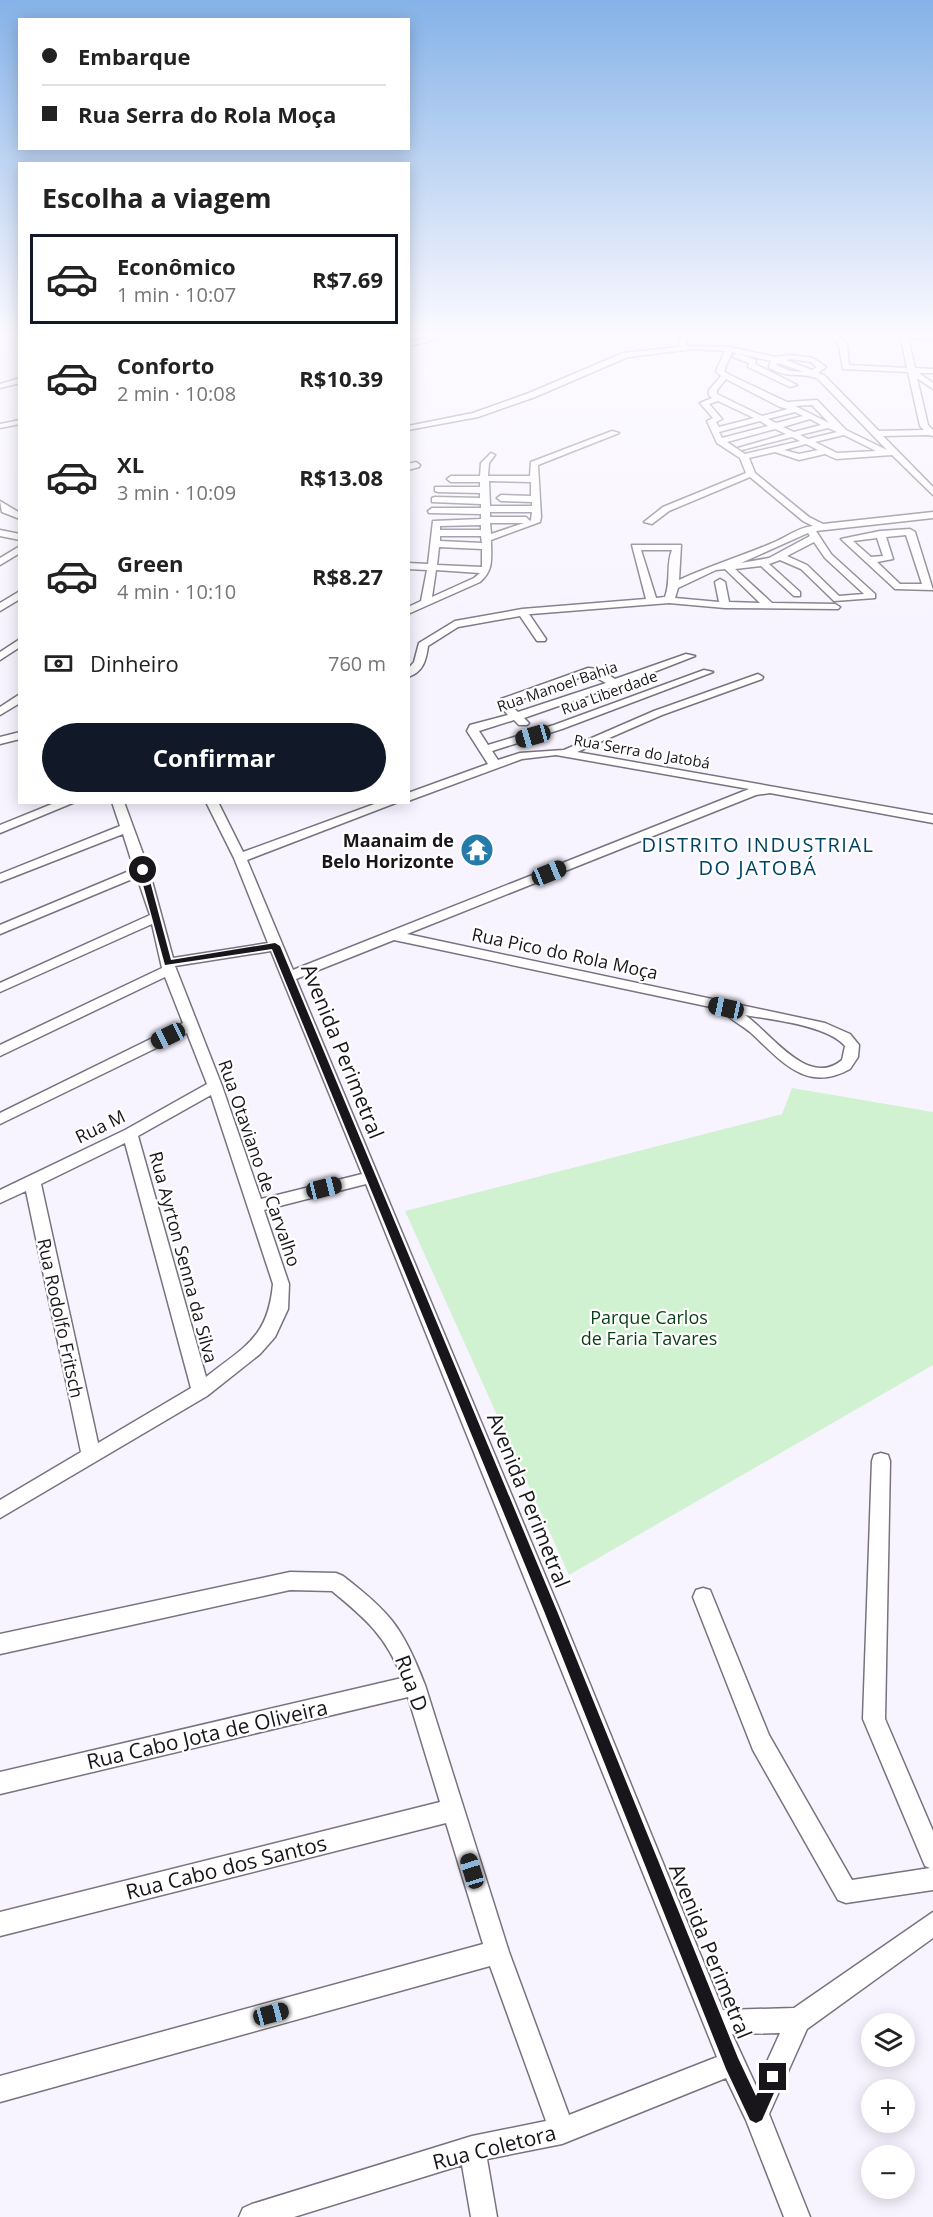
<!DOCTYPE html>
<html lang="pt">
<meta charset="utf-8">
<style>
body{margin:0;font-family:"Open Sans",sans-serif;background:#f6f6f6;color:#222;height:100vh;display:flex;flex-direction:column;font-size:22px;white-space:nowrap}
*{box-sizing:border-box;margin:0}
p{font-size:20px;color:#767676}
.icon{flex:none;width:33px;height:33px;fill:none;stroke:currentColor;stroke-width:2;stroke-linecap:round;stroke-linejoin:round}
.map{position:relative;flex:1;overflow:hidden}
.side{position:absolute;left:18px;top:162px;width:392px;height:642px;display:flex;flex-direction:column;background:#fff;border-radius:0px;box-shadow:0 3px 15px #0003}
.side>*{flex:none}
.top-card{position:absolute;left:18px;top:18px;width:392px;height:132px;border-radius:0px;box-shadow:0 3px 15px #0003;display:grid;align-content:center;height:132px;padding:0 24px;background:#fff}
.buttons{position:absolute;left:861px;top:2013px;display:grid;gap:12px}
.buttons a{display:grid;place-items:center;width:54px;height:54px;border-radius:50%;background:#fff;box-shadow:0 3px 15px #0003;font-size:30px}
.end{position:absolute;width:27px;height:27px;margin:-14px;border:8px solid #18161a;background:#fff;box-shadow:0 0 0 3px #fff}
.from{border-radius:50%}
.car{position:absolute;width:18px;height:36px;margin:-18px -9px;border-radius:8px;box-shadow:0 0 4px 2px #0007;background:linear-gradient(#222 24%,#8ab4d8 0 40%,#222 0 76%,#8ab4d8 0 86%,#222 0)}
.top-card b{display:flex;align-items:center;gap:21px;height:57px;font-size:22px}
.top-card b+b{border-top:2px solid #e0e0e0}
.top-card i{width:15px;height:15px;background:#222}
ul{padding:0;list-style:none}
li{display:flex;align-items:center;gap:18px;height:90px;margin:0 12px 9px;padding:0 12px;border:3px solid transparent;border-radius:0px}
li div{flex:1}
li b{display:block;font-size:22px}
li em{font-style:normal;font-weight:700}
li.current{border-color:#111827}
li>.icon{width:54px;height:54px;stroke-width:1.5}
h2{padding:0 24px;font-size:27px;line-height:72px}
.pay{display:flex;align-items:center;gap:15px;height:66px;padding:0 24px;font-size:22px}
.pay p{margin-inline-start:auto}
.cta{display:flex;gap:12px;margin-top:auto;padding:12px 24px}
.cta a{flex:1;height:69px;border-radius:36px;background:#111827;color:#fff;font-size:24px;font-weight:700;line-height:69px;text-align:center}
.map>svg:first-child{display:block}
.green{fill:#d0f2d1}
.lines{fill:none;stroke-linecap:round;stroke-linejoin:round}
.minor-casing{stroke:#78737f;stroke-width:3}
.minor{fill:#fff;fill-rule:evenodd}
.route{fill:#18161a}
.labels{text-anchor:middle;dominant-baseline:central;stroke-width:4.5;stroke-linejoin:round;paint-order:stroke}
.far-street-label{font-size:15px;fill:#18161a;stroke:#fff}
.poi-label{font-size:18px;font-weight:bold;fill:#18161a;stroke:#fff;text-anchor:end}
.street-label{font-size:18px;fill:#18161a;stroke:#fff}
.park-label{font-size:18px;fill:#063f11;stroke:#fff}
.neighbourhood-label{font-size:20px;letter-spacing:1.5px;fill:#014363;stroke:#fff}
.near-street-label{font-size:21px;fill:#18161a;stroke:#fff}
</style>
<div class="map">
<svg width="933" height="2217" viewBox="0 0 933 2217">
<rect width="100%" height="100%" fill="#f8f4ff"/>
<path class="green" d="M 792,1088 L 933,1112 L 933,1365 L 569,1575 L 405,1211 L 782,1114 Z"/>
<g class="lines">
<g class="minor-casing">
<path id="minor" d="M 451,333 L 463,333 L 408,346 L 408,342 Z
M 680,333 L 688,333 L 686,346 L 729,347 L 775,357 L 790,355 L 813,358 L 826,367 L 818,373 L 824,375 L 879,431 L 924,430 L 920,426 L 908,372 L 843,369 L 839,345 L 827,333 L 835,333 L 847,344 L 849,365 L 907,368 L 900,333 L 933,335 L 933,339 L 908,338 L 915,368 L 933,369 L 933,373 L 919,373 L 933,383 L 933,389 L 917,378 L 928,425 L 933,430 L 933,436 L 929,435 L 883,436 L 933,487 L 933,495 L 892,455 L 836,459 L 825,454 L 799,460 L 775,452 L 749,458 L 755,473 L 809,517 L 823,524 L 933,512 L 933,518 L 816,531 L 831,554 L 875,594 L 875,598 L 834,601 L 801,569 L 780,560 L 769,564 L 800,592 L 800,596 L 794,596 L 761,566 L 735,569 L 772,603 L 835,604 L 840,607 L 838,609 L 725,608 L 669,603 L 531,614 L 529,614 L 546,639 L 545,641 L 537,641 L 520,616 L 458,627 L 428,646 C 426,661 423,672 408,677 L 408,669 L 414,662 L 419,643 L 455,621 L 522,609 L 646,599 L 632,545 L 681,545 L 679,580 C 709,566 739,557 770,544 C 786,538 796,528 813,526 L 803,521 L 750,477 L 669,511 L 652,524 L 644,522 L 663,507 L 746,473 L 740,458 L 717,443 L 707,421 L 713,418 L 700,403 L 712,398 L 709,395 L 709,390 L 721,376 L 716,371 L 725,351 L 693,349 L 628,357 L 535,397 L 478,417 L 408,430 L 408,426 L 473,413 L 529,393 L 623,353 L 679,347 ZM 732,352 L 771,361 L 769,367 C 787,380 802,371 818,379 L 887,450 L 846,430 L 817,400 L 787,402 L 728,374 L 724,371 ZM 790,359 L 811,362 L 817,367 L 812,370 L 786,360 ZM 778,363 L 804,372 L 790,371 L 776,365 ZM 726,379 L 780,407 L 788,409 L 762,416 L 717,394 L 717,390 ZM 718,401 L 754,418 L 719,427 L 716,422 L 722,419 L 709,404 ZM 812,405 L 829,423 L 795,406 ZM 795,412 L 803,416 L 776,423 L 768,419 ZM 810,419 L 821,425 L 794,432 L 783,427 ZM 760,421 L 768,426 L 722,438 L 719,432 ZM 828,428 L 837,432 L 808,439 L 800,435 ZM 775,429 L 786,434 L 738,448 L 742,450 L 792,437 L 800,441 L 745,454 L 727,442 ZM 844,435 L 876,451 L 837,453 L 815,442 ZM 806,444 L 818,450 L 799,454 L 784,450 ZM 808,533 L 810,536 L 769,558 L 741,563 ZM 814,542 L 825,558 L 864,594 L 839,596 L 807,565 L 787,556 ZM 641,550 L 672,550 C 666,564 671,582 665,597 L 656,598 ZM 725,569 L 760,603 L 729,602 L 725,582 L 720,579 L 715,582 L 719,602 L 675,598 L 678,588 L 716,570 Z
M 736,353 L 756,360 L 755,364 L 797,385 L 790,387 L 748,367 L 749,363 L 733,357 Z
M 20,378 L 20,383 L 0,388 L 0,384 Z
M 20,420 L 20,424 L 0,428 L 0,424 Z
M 612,431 L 619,433 L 538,465 L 541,517 L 540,522 L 491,540 C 491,558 494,570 480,582 L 408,614 L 408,607 L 421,601 L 427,570 L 408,569 L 408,563 L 428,564 L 433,521 L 481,519 L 481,514 L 429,513 L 428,511 L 432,508 L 481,508 L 481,504 L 432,502 L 432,498 L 435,497 L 480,498 L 480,493 L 438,492 L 435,491 L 435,487 L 480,487 L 480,482 L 451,482 L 447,479 L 451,476 L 480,476 L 481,463 L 491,453 L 495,455 L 489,463 L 488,476 L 530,476 L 531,462 ZM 489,481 L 531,482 L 531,496 L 501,495 L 497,498 L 501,501 L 532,502 L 532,506 L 490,506 ZM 490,512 L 532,512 L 531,520 L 530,521 L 526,517 L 490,517 ZM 490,523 L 524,523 L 491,534 ZM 481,525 L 481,530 L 440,530 L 440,526 ZM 440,536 L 481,536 L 482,543 L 440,541 ZM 439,547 L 482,549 L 482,567 L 437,565 ZM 436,570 L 480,573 L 474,578 L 432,597 Z
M 416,462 L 420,465 L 419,467 L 408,470 L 408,464 Z
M 0,501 L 20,513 L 20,519 L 2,512 Z
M 910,529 L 915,532 L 933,590 L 895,589 L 841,539 L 880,531 ZM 906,535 L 922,584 L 900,584 L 877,562 L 893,559 L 886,537 ZM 877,538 L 883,556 L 871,557 L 853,541 Z
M 0,530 L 20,534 L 20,540 L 0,536 Z
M 20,546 L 20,553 L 0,565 L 0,558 Z
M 20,591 L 20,599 L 0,611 L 0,603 Z
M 20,639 L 20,647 L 0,660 L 0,652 Z
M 686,654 L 695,656 L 623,684 L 625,687 L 624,689 L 613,687 L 524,718 L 529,723 L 527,725 L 519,725 L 514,720 L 479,731 L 488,745 L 554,725 L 704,670 L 713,672 L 562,729 L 492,751 L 498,760 L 520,753 L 564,750 L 654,711 L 758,674 L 763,677 L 762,679 L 662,715 L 577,752 L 933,815 L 933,823 L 770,793 L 756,795 L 407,934 L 825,1023 L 850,1034 L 859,1045 L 858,1057 L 850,1069 C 805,1094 780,1059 750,1032 C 740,1024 728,1018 720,1009 L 394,940 L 296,979 L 560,1611 L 723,2010 L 794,2008 L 933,1912 L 933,1938 L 807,2029 L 769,2114 L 810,2217 L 784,2217 L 746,2120 L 726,2078 L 562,2144 L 487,2159 L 497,2217 L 471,2217 L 462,2165 L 294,2217 L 239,2217 L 243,2208 L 252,2204 L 472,2136 L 546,2121 L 490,1966 L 0,2102 L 0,2076 L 483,1944 L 446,1823 L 0,1936 L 0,1912 L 440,1802 L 408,1697 L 0,1794 L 0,1772 L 402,1678 C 387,1637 365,1618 332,1591 L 290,1590 L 0,1654 L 0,1634 L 290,1572 L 336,1573 L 343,1576 C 391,1613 403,1628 425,1685 L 509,1952 L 569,2115 L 717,2057 L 366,1184 L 264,1210 L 289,1284 L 288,1309 L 275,1337 L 260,1354 L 207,1396 L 0,1518 L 0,1500 L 81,1452 L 26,1191 L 0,1203 L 0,1190 L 125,1130 L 207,1084 L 187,1033 L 0,1124 L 0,1113 L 183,1023 L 165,977 L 0,1056 L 0,1045 L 162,968 L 152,924 L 0,992 L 0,983 L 150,915 L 137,877 L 0,934 L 0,925 L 134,869 L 123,834 L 0,882 L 0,874 L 120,826 L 112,802 L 124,802 L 149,870 L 173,958 L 268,943 L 234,858 L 206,802 L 218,802 L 243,852 L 380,802 L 398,802 L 247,860 L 293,970 L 749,789 L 556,755 L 522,759 L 408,801 L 408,793 L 488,764 L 467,731 L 470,725 L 508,715 L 498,704 L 501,699 L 588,668 L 599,669 L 615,679 ZM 589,674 L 606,683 L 518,712 L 509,704 ZM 271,951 L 362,1174 L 261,1199 L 222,1086 L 175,966 ZM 745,1015 C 772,1020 827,1025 845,1046 L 842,1060 C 808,1089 770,1032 745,1015 ZM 211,1095 L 273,1284 C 268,1338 245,1346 206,1377 L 138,1136 ZM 125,1143 L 191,1388 L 98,1443 L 41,1184 ZM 780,2033 L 756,2086 L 732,2034 Z
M 20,694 L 20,703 L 0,715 L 0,707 Z
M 20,732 L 20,739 L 0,744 L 0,737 Z
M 57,802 L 75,802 L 0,833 L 0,825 Z
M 881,1453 L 888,1455 L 890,1461 L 885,1719 L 933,1831 L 933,1890 L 846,1903 L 838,1900 L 753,1750 L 693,1597 L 696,1590 L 703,1588 L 710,1590 L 769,1735 L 852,1880 L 930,1868 L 925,1866 L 863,1719 L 872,1461 L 874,1455 Z"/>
</g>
<use href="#minor" class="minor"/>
</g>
<linearGradient id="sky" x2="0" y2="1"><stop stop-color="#85b2e8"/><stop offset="0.52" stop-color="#fcfaff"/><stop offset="1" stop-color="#fcfaff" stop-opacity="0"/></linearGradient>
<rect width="933" height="643" fill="url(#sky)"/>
<path class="route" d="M 143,868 L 147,870 L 171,960 L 275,943 L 280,946 L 557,1611 L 738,2058 L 756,2096 L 767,2071 L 773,2069 L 779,2071 L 781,2077 L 762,2120 L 756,2123 L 750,2120 L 726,2069 L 544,1611 L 272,949 L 165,965 L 139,870 Z"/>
<defs>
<g id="temple-disc" transform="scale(1.725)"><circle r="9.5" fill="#257cab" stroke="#fff"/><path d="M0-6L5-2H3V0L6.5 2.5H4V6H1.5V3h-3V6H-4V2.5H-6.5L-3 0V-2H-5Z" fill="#fff"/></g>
</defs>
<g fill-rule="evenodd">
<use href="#temple-disc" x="477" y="850"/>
</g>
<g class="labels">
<g class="far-street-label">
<text transform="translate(557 686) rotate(-19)">Rua Manoel Bahia</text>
<text transform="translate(609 692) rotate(-20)">Rua Liberdade</text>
<text transform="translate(642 751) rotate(10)">Rua Serra do Jatobá</text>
</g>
<g class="poi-label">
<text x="454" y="840">Maanaim de<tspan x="454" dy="21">Belo Horizonte</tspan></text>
</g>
<g class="street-label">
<text transform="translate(565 953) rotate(12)">Rua Pico do Rola Moça</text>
<text transform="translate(100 1126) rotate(-26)">Rua M</text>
<text transform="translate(260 1163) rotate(71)">Rua Otaviano de Carvalho</text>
<text transform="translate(184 1257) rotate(75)">Rua Ayrton Senna da Silva</text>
<text transform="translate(61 1318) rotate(78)">Rua Rodolfo Fritsch</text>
</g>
<g class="park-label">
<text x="649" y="1317">Parque Carlos<tspan x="649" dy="21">de Faria Tavares</tspan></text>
</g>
<g class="neighbourhood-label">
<text x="758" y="844">DISTRITO INDUSTRIAL<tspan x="758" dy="23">DO JATOBÁ</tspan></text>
</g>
<g class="near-street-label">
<text transform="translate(343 1051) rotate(68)">Avenida Perimetral</text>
<text transform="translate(529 1500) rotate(68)">Avenida Perimetral</text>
<text transform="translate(412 1683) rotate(70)">Rua D</text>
<text transform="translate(207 1734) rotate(-13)">Rua Cabo Jota de Oliveira</text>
<text transform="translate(226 1867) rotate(-14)">Rua Cabo dos Santos</text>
<text transform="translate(711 1951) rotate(68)">Avenida Perimetral</text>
<text transform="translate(494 2147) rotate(-14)">Rua Coletora</text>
</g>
</g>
</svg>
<div class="buttons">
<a><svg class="icon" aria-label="layers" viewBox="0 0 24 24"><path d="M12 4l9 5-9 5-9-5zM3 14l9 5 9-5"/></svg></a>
<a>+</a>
<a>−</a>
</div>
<i class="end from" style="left:143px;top:870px"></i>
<i class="end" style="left:773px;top:2077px"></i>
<i class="car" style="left:533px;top:736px;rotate:254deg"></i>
<i class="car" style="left:549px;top:873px;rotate:68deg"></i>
<i class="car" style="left:726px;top:1008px;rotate:282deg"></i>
<i class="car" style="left:168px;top:1036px;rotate:244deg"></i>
<i class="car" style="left:324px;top:1188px;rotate:76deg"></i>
<i class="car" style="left:472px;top:1871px;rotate:343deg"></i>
<i class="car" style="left:271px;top:2014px;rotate:75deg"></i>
<div class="top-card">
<b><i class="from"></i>Embarque</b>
<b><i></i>Rua Serra do Rola Moça</b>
</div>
<section class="side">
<h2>Escolha a viagem</h2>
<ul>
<li class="current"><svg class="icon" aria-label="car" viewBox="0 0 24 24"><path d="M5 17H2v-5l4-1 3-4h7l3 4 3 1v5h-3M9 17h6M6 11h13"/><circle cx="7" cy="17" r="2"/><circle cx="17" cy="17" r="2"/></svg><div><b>Econômico</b><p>1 min · 10:07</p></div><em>R$7.69</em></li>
<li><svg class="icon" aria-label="car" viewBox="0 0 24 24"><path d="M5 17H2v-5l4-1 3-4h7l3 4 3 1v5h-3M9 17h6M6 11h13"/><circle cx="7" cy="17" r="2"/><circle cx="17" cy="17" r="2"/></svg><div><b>Conforto</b><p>2 min · 10:08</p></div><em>R$10.39</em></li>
<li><svg class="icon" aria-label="car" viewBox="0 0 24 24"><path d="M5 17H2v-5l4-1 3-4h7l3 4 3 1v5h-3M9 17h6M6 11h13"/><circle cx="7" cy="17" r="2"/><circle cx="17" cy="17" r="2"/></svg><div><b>XL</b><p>3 min · 10:09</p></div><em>R$13.08</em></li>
<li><svg class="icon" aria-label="car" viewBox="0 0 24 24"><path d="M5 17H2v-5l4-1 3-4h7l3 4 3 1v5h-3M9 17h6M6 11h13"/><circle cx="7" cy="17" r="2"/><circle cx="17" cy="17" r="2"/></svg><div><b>Green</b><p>4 min · 10:10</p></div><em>R$8.27</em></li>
</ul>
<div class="pay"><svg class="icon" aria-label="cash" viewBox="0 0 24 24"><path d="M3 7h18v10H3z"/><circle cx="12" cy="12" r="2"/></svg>Dinheiro<p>760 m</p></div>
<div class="cta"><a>Confirmar</a></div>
</section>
</div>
